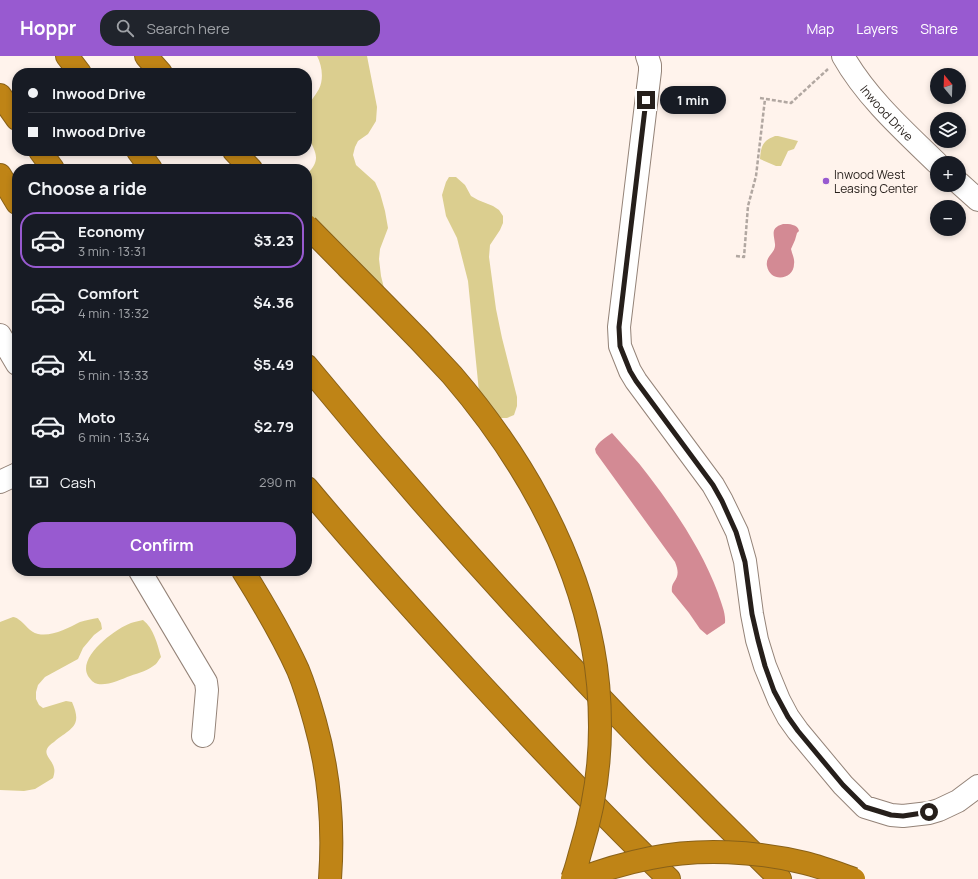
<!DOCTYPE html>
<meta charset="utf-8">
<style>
body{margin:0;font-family:Manrope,sans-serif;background:#20242c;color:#f1f3f6;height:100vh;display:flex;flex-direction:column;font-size:15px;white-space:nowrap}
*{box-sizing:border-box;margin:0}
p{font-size:13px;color:#9ea1a6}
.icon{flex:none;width:22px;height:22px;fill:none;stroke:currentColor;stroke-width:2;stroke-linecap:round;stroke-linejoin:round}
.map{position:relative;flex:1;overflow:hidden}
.side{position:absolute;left:12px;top:108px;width:300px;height:412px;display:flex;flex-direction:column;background:#171b24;border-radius:16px;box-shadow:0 2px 6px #0003}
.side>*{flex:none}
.hud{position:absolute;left:12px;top:12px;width:300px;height:88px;border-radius:16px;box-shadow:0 2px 6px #0003;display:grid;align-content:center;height:88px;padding:0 16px;background:#171b24}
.needle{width:26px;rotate:341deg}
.tools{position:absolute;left:930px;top:12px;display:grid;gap:8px}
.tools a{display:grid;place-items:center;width:36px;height:36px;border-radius:50%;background:#171b24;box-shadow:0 2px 6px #0003;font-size:20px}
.end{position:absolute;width:18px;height:18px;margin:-9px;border:5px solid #261f1b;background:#fff;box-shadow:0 0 0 2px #fff}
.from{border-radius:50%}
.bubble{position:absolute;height:28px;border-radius:14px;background:#171b24;box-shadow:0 2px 6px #0003;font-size:13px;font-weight:700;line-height:28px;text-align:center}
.hud b{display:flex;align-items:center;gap:14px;height:38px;font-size:15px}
.hud b+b{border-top:1px solid #363941}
.hud i{width:10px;height:10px;background:#f1f3f6}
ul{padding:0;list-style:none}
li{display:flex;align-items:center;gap:12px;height:56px;margin:0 8px 6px;padding:0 8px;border:2px solid transparent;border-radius:16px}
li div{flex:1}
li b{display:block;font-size:15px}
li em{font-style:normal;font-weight:700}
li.active{border-color:#985ad0}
li>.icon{width:36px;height:36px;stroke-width:1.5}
h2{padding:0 16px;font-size:18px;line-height:48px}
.pay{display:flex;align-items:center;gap:10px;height:44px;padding:0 16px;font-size:15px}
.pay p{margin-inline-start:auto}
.action{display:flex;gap:8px;margin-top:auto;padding:8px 16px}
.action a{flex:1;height:46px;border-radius:16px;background:#985ad0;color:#fff;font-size:16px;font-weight:700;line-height:46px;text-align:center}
header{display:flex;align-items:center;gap:24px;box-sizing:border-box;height:56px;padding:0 20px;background:#985ad0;color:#fff}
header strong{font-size:19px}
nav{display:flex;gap:22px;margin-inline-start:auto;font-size:14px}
.search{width:280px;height:36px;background:#20242c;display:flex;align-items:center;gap:10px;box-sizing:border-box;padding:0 14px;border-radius:16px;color:#9ea1a6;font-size:15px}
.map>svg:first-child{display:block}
.green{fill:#dbce8f}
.water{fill:#d38a94}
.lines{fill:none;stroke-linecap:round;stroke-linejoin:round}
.minor-casing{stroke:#948378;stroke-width:24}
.highway-casing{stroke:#896118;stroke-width:24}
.path{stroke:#b1a7a1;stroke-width:2.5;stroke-dasharray:4 2;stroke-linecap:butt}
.minor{stroke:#fff;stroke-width:22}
.highway{stroke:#bf8416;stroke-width:22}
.highway-bridge-casing{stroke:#896118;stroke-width:24;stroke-linecap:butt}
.highway-bridge{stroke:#bf8416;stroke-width:22}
.route{stroke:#261f1b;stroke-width:5}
.poi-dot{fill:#985ad0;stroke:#fff3ec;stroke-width:1.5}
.labels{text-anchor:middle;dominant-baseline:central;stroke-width:3;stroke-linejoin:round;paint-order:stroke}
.street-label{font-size:12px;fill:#261f1b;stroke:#fff3ec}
.poi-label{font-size:12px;fill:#261f1b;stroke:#fff3ec;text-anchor:start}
</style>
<header>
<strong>Hoppr</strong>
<div class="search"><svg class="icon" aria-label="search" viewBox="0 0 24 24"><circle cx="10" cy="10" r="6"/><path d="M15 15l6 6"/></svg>Search here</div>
<nav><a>Map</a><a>Layers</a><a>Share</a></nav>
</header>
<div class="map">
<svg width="978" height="823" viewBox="0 0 978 823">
<rect width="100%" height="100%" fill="#fff3ec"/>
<path class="green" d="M 317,0 L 367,0 L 377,51 L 376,65 L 368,78 L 358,85 L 355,91 L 353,99 L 356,109 L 375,126 L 380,137 L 385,155 L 388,172 L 380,193 L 379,203 L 381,220 L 385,236 L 382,255 L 376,256 L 339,220 L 328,202 L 307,177 L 307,118 C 323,102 314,96 308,79 C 306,74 306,60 307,55 C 309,46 315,40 319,33 C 324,23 322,9 317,0 Z
M 775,80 L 778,80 L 798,85 L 794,93 L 788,95 L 781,110 L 776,110 L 760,103 C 761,91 762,85 775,80 Z
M 449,121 L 456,121 L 465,129 L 471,140 L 478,144 L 493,150 L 499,154 L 503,160 L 503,167 L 500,174 L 490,189 L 489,201 L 496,253 L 502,282 L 517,341 L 517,350 L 514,359 L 507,362 L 501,362 L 486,351 L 479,336 L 468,225 L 457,182 L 446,160 L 442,139 L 446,126 Z
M 13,561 C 15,561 17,562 18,563 C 26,568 29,576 38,578 C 52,581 68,572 80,566 C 86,564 92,563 98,562 L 101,567 L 102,573 L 94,579 L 83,592 L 78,603 L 45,621 L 38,629 L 36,636 L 36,643 L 39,649 L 43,652 L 66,645 L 72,646 C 83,671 71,672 54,686 C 51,688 48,690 47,693 C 44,700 53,705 54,712 C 55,715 54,719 53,722 L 35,733 L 24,735 L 0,734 L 0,566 Z
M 143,564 C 154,573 157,587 161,601 C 159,603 158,606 156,608 C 149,614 139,617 130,620 C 122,623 107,630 98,628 C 93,627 91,624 88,620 C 77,601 115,573 131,567 C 134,566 139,565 143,564 Z"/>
<path class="water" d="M 783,168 C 789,168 798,168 799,175 L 797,177 L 795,184 L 791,193 C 792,198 795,203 794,208 C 794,224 770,227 767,210 C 765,200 776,197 775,188 C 774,178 770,172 783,168 Z
M 612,377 C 624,391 637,404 648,419 C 675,454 703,496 718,537 C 721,547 726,557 725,567 L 707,579 L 700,573 L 689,557 L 672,536 C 670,523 683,525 675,506 L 596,397 L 595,393 C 599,385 605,382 612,377 Z"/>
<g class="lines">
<g class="minor-casing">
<g id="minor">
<path d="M 647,0 L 650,9 L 650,15 L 619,271 L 620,290 L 630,315 L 636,325 L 713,429 L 722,445 L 737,476 L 745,505 L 752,558 L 757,584 L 765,610 L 779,644 L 788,661 L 798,675 L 843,729 L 865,751 L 891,759 L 903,760 L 929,757 L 939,754 L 958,745 L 978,730"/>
<path id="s1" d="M 843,0 C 866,41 904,75 937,107"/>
<path d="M 959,127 L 978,144"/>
<path d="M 0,279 L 17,308"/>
<path d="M 0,426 L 17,418"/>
<path d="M 140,515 L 206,626 L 207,634 L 203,680"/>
</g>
</g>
<g class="highway-casing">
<path id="highway" d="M 67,0 L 80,17
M 146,0 L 161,17
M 0,39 L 17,63
M 40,95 L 53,113
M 138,95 L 151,113
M 234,95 L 251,113
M 0,119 L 17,147
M 307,310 C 455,490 613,661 780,823
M 307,432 C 358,493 411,552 465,611 C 531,683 598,755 669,823
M 243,515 C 263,547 282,579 298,614 C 305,631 310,648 315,666 C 330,719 334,768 330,823"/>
</g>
<path class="path" d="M 760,42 L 791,47 L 828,13
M 736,200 L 744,201 L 748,150 L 756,120 L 765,43"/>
<use href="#minor" class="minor"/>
<use href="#highway" class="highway"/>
<g class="highway-bridge-casing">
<path id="highway-bridge" d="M 307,170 C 334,197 360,224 387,251 C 409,273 431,296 452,319 C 519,397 574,491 593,592 C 598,618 600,645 600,671 C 600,713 593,755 581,794 C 578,804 576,814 572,823
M 579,823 C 602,814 626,807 651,802 C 699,792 757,795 805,807 C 821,811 837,817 854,823"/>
</g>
<use href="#highway-bridge" class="highway-bridge"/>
</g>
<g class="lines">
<path class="route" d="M 646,44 L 619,271 L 620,290 L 630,315 L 636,325 L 713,429 L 722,445 L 736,476 L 745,506 L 752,558 L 758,584 L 765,610 L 774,635 L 788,661 L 798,675 L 843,729 L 865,751 L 891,759 L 903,760 L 929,756"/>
</g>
<circle class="poi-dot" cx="826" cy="125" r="4"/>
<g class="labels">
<g class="street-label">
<text stroke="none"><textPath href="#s1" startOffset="72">Inwood Drive</textPath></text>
</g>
<g class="poi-label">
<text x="834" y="118">Inwood West<tspan x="834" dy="14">Leasing Center</tspan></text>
</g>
</g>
</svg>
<div class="tools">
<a><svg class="needle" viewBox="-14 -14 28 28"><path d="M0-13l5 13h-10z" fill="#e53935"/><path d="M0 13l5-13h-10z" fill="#9ea1a6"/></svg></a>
<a><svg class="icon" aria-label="layers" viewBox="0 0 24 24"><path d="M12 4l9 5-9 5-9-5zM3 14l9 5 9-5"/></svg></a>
<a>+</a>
<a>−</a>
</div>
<i class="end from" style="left:929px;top:756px"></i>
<i class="end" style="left:646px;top:44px"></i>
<div class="bubble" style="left:660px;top:30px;width:66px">1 min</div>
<div class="hud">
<b><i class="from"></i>Inwood Drive</b>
<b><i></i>Inwood Drive</b>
</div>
<section class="side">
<h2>Choose a ride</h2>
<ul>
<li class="active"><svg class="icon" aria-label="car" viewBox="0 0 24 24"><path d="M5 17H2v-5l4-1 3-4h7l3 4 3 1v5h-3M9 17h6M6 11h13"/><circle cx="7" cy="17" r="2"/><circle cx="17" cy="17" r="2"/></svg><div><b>Economy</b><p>3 min · 13:31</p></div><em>$3.23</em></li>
<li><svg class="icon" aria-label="car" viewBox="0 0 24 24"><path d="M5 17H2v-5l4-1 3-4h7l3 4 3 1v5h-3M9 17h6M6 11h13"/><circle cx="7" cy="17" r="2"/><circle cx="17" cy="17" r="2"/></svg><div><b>Comfort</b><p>4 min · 13:32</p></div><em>$4.36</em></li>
<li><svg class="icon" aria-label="car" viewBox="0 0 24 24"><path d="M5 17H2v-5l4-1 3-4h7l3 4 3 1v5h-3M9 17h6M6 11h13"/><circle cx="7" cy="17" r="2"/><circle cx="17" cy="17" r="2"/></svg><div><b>XL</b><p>5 min · 13:33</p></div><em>$5.49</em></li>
<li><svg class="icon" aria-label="car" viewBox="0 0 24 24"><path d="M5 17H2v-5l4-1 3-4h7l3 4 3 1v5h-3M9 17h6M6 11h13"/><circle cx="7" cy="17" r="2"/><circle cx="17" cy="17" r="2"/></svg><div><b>Moto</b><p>6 min · 13:34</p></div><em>$2.79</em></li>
</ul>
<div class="pay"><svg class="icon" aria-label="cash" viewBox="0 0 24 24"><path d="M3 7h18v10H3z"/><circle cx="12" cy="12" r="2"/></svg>Cash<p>290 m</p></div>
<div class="action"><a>Confirm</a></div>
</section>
</div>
